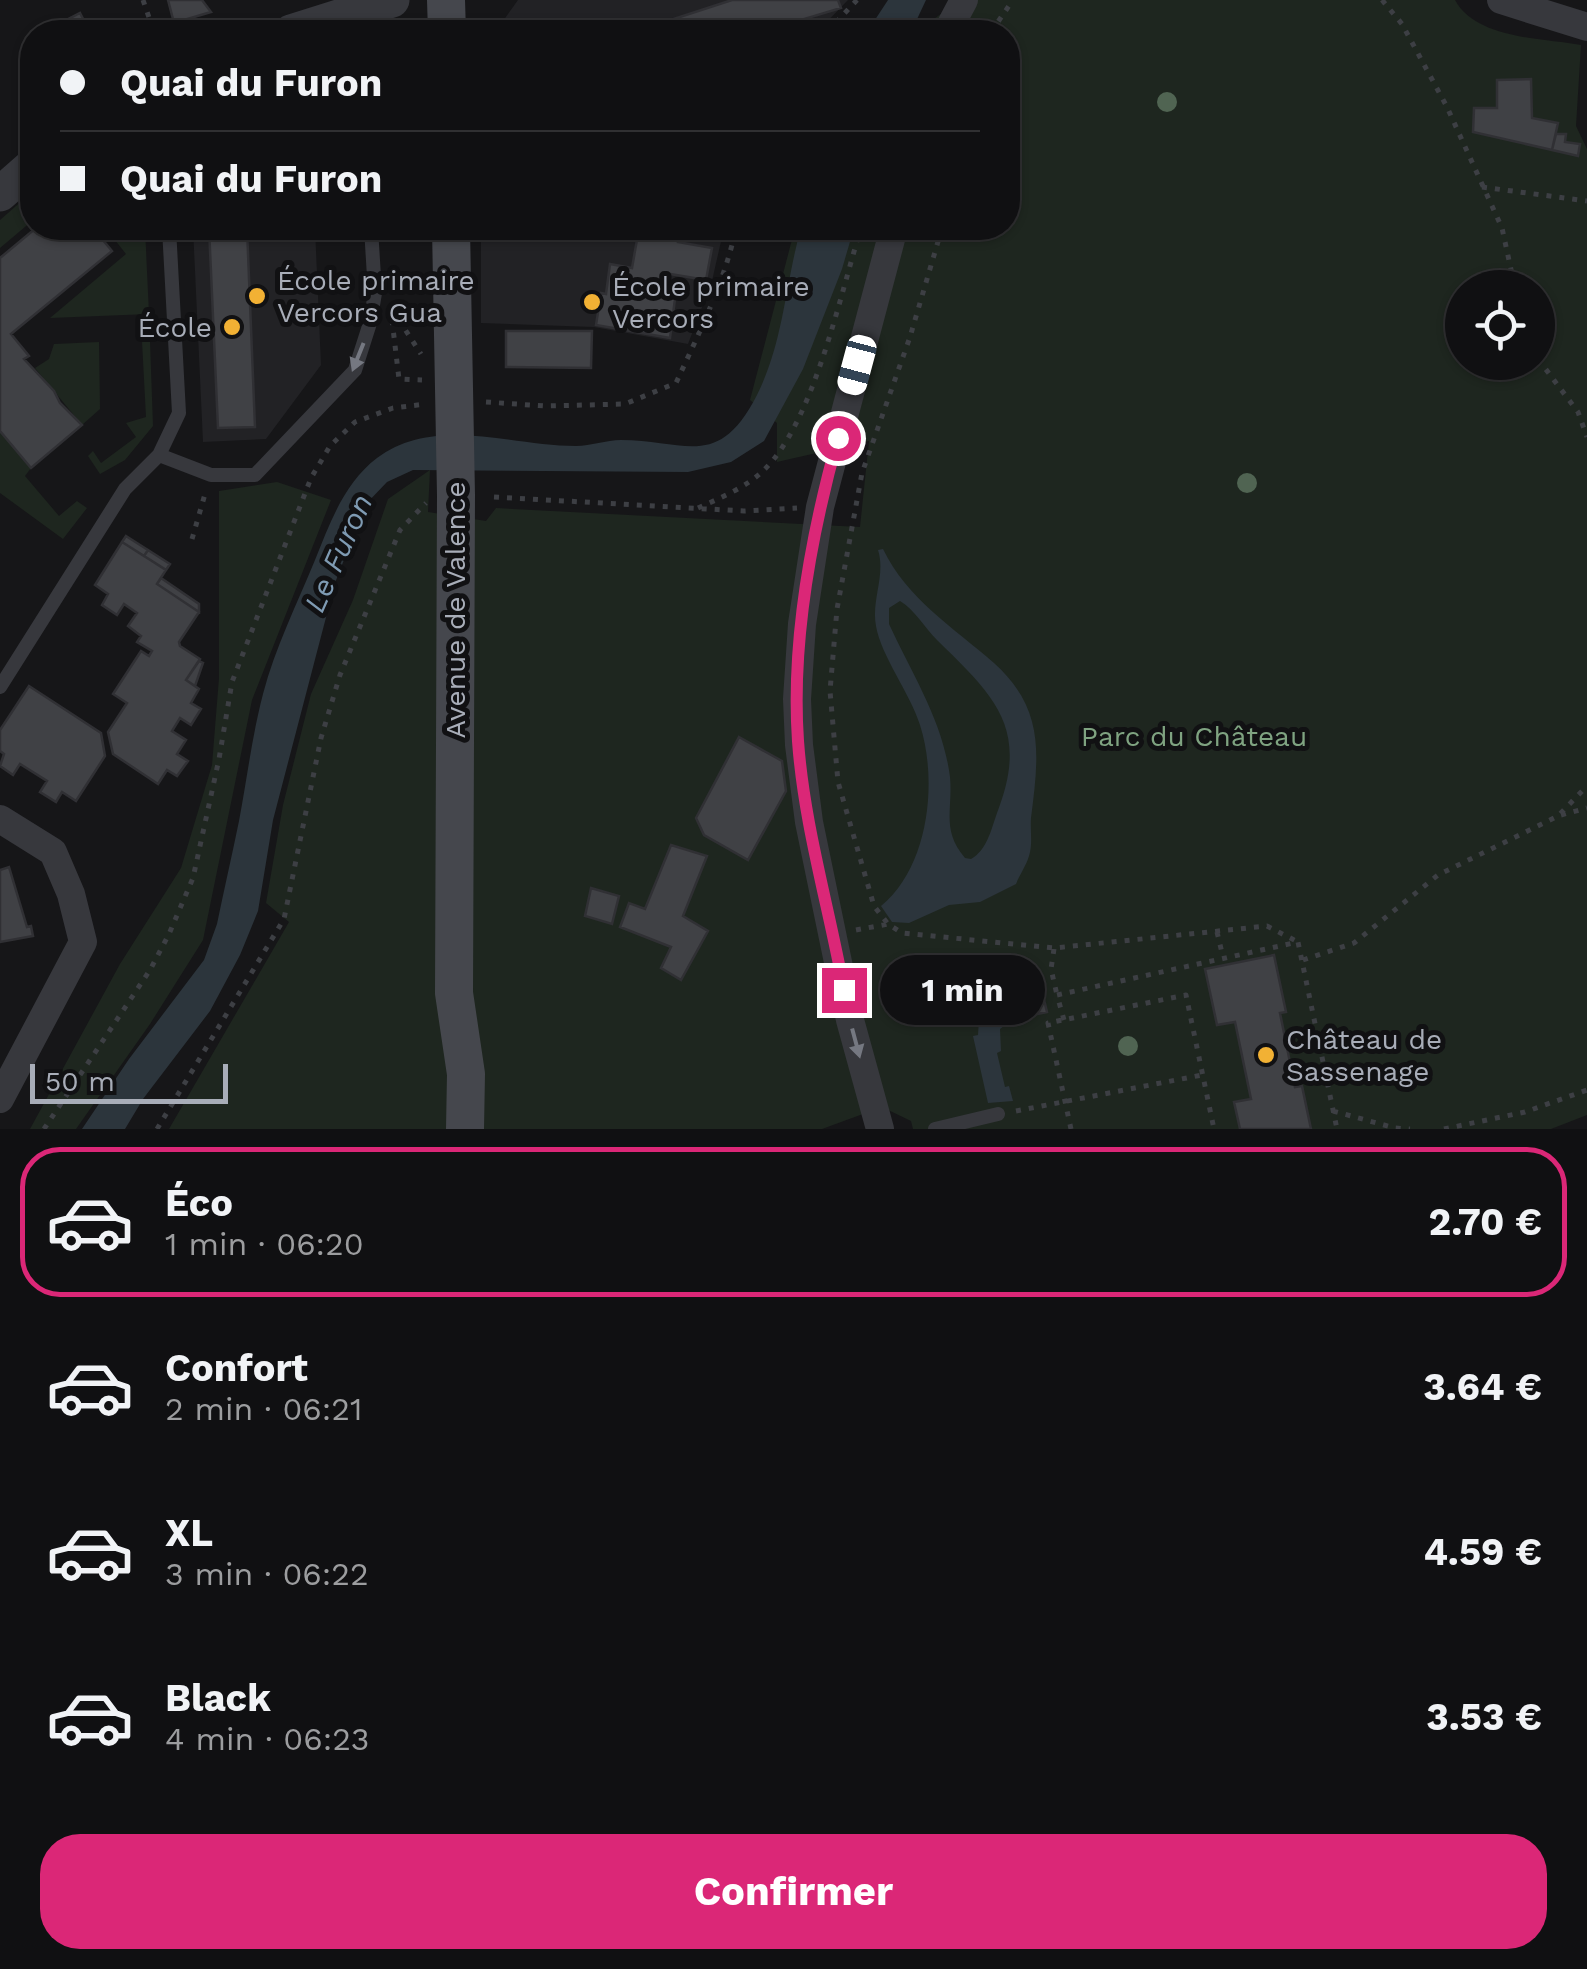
<!DOCTYPE html>
<html lang="fr">
<meta charset="utf-8">
<style>
body{margin:0;font-family:"Work Sans",sans-serif;background:#19191b;color:#f1f3f6;height:100vh;display:flex;flex-direction:column;font-size:38px;white-space:nowrap}
*{box-sizing:border-box;margin:0}
p{font-size:32px;color:#9c9d9f}
.icon{flex:none;width:55px;height:55px;fill:none;stroke:currentColor;stroke-width:2;stroke-linecap:round;stroke-linejoin:round}
.map{position:relative;height:1129px;overflow:hidden}
.details{display:flex;flex-direction:column;background:#101012;flex:1}
.details>*{flex:none}
.banner{position:absolute;left:20px;top:20px;width:1000px;height:220px;border-radius:40px;box-shadow:0 2px 8px #0004,0 0 0 2px #303032;display:grid;align-content:center;height:220px;padding:0 40px;background:#101012}
.controls{position:absolute;left:1445px;top:270px;display:grid;gap:20px}
.controls a{display:grid;place-items:center;width:110px;height:110px;border-radius:50%;background:#101012;box-shadow:0 2px 8px #0004,0 0 0 2px #303032;font-size:50px}
.scale{position:absolute;left:30px;bottom:25px;width:198px;box-sizing:border-box;padding-left:10px;border:5px solid #a8adb8;border-top:0;font-size:28px;line-height:35px;white-space:nowrap;color:#a8adb8;-webkit-text-stroke:8px #111113;paint-order:stroke}
.end{position:absolute;width:45px;height:45px;margin:-22px;border:12px solid #db2777;background:#fff;box-shadow:0 0 0 5px #fff}
.from{border-radius:50%}
.bubble{position:absolute;height:70px;border-radius:35px;background:#101012;box-shadow:0 2px 8px #0004,0 0 0 2px #303032;font-size:32px;font-weight:700;line-height:70px;text-align:center}
.car{position:absolute;width:30px;height:60px;margin:-30px -15px;border-radius:12px;box-shadow:0 0 8px 2px #0007;background:linear-gradient(#fff 24%,#345 0 40%,#fff 0 76%,#345 0 86%,#fff 0)}
.banner b{display:flex;align-items:center;gap:35px;height:95px;font-size:38px}
.banner b+b{border-top:2px solid #303032}
.banner i{width:25px;height:25px;background:#f1f3f6}
ul{padding:18px 0 0;list-style:none}
li{display:flex;align-items:center;gap:30px;height:150px;margin:0 20px 15px;padding:0 20px;border:5px solid transparent;border-radius:40px}
li div{flex:1}
li b{display:block;font-size:38px}
li em{font-style:normal;font-weight:700}
li.selected{border-color:#db2777}
li>.icon{width:90px;height:90px;stroke-width:1.5}
.primary-button{display:flex;gap:20px;margin-top:auto;padding:20px 40px}
.primary-button a{flex:1;height:115px;border-radius:40px;background:#db2777;color:#fff;font-size:40px;font-weight:700;line-height:115px;text-align:center}
.map>svg:first-child{display:block}
.built{fill:#222225}
.green{fill:#1e261f;fill-rule:evenodd}
.water{fill:#2c353c;fill-rule:evenodd}
.building{fill:#404145;stroke:#303034;stroke-width:2.5}
.lines{fill:none;stroke-linecap:round;stroke-linejoin:round}
.path{stroke:#3d3f44;stroke-width:5;stroke-dasharray:5 8;stroke-linecap:butt}
.service{stroke:#37383d;stroke-width:14}
.minor{stroke:#37383d;stroke-width:28}
.tertiary{stroke:#37383d;stroke-width:35}
.secondary{stroke:#45474d;stroke-width:38}
.tree{fill:#506452}
.oneway{fill:#757881}
.route{stroke:#db2777;stroke-width:12}
.poi-dot{fill:#f2b134;stroke:#111113;stroke-width:4}
.labels{text-anchor:middle;dominant-baseline:central;stroke-width:10;stroke-linejoin:round;paint-order:stroke}
.poi-label{font-size:28px;fill:#a8adb8;stroke:#111113;text-anchor:start}
.street-label{font-size:28px;fill:#a8adb8;stroke:#111113}
.park-label{font-size:28px;fill:#7fa381;stroke:#111113}
.water-label{font-size:30px;font-style:italic;fill:#7f9bb3;stroke:#111113}
</style>
<div class="map">
<svg width="1587" height="1129" viewBox="0 0 1587 1129">
<rect width="100%" height="100%" fill="#161618"/>
<path class="built" d="M 518,0 L 848,0 L 817,32 L 495,32 Z
M 193,228 L 315,228 L 321,365 L 266,439 L 203,442 Z
M 481,228 L 724,228 L 712,281 L 688,344 L 594,327 L 481,323 Z"/>
<path class="green" d="M 960,0 L 1455,0 C 1476,39 1542,38 1581,45 L 1576,126 L 1587,149 L 1587,1115 L 1551,1129 L 913,1129 L 911,1121 L 882,1107 L 822,1129 L 169,1129 L 289,922 L 266,903 L 283,805 L 311,694 L 353,600 L 388,499 L 430,470 L 428,512 L 486,521 L 496,508 L 860,527 L 869,441 L 777,462 L 777,423 L 750,400 L 795,228 L 1008,228 L 1008,32 L 916,32 ZM 1462,288 L 1538,288 L 1538,362 L 1462,362 Z
M 32,192 L 32,221 L 0,248 L 0,220 Z
M 110,228 L 145,228 L 149,314 L 50,318 L 126,254 L 107,230 Z
M 142,341 L 150,341 L 153,426 L 125,460 L 100,474 L 88,456 L 93,451 L 101,463 L 136,437 L 126,423 L 146,417 Z
M 99,342 L 100,409 L 82,425 L 35,368 L 49,359 L 54,344 Z
M 0,431 L 31,468 L 25,476 L 59,516 L 77,501 L 87,508 L 63,539 L 0,493 Z
M 277,482 L 331,500 L 252,700 L 203,940 L 150,1024 L 76,1129 L 30,1129 L 120,964 L 181,868 L 212,765 L 219,678 L 219,491 Z"/>
<path class="water" d="M 888,0 L 926,0 L 911,32 L 867,32 Z
M 801,228 L 854,228 L 842,269 L 803,369 L 764,441 L 731,462 L 688,472 L 413,470 L 387,482 L 365,505 L 335,583 L 273,820 L 258,911 L 240,955 L 210,1011 L 143,1099 L 125,1129 L 82,1129 L 129,1059 L 204,960 L 217,924 C 224,890 232,855 239,821 C 247,779 252,736 263,694 C 275,648 297,604 315,560 C 330,523 344,483 377,458 C 434,415 512,446 576,446 C 591,446 606,440 621,440 C 686,440 718,471 757,395 C 784,341 785,284 801,228 Z
M 883,549 C 907,599 953,627 994,663 C 1045,709 1039,755 1031,818 C 1030,830 1033,844 1029,856 C 1026,866 1020,874 1016,884 L 980,902 L 949,905 L 909,923 L 892,922 L 881,906 C 929,867 938,781 920,725 C 910,693 881,656 876,626 C 871,600 886,575 878,550 ZM 900,601 C 914,609 925,628 937,640 C 995,697 1030,728 997,813 C 991,830 987,850 971,859 L 965,858 C 941,830 953,810 950,777 C 943,721 912,674 889,624 L 889,608 Z
M 1011,990 L 1017,1016 L 1000,1029 L 1001,1051 L 997,1053 L 1005,1087 L 1009,1086 L 1013,1101 L 988,1103 L 973,1036 L 978,1035 L 979,1019 Z"/>
<path class="building" d="M 168,0 L 202,0 L 211,12 L 174,23 Z
M 732,0 L 838,0 L 841,8 L 761,32 L 654,32 L 652,26 Z
M 80,13 L 90,32 L 51,32 L 49,29 Z
M 1531,79 L 1532,118 L 1558,123 L 1552,150 L 1473,132 L 1474,108 L 1497,108 L 1497,80 Z
M 1556,134 L 1566,134 L 1565,142 L 1580,144 L 1578,156 L 1552,150 Z
M 36,228 L 93,228 L 112,251 L 11,334 L 29,356 L 24,359 L 54,391 L 60,403 L 82,425 L 31,468 L 0,431 L 0,258 Z
M 209,228 L 247,228 L 255,427 L 218,428 Z
M 639,228 L 680,228 L 678,242 L 712,248 L 706,280 L 670,274 L 666,297 L 675,299 L 670,338 L 596,325 L 601,293 L 606,294 L 610,264 L 632,268 Z
M 506,331 L 592,331 L 591,368 L 506,367 Z
M 126,536 L 148,550 L 144,556 L 122,542 Z
M 122,542 L 166,570 L 157,584 L 199,612 L 179,642 L 180,646 L 200,659 L 186,680 L 199,689 L 191,703 L 201,709 L 191,725 L 180,718 L 172,731 L 186,740 L 177,754 L 188,761 L 177,776 L 167,770 L 158,784 L 113,754 L 108,732 L 127,703 L 113,694 L 141,651 L 149,656 L 152,651 L 137,642 L 141,636 L 128,626 L 137,613 L 124,604 L 117,615 L 102,605 L 108,594 L 95,585 Z
M 148,550 L 170,564 L 166,570 L 144,556 Z
M 161,578 L 199,604 L 199,612 L 157,584 Z
M 199,661 L 203,663 L 195,686 L 186,680 Z
M 29,686 L 101,733 L 105,756 L 76,801 L 62,792 L 56,802 L 40,792 L 47,781 L 20,764 L 13,775 L 0,766 L 4,754 L 0,751 L 0,730 Z
M 739,737 L 782,761 L 786,791 L 748,860 L 704,835 L 696,818 Z
M 671,845 L 707,856 L 683,916 L 708,931 L 681,980 L 661,968 L 671,947 L 620,927 L 629,903 L 645,909 Z
M 9,867 L 27,927 L 31,926 L 33,936 L 0,942 L 0,870 Z
M 591,888 L 619,896 L 612,924 L 585,916 Z
M 1274,955 L 1286,1012 L 1280,1013 L 1295,1087 L 1302,1086 L 1311,1129 L 1240,1129 L 1234,1102 L 1251,1099 L 1235,1022 L 1217,1025 L 1205,969 Z
M 1037,971 L 1047,1012 L 1018,1018 L 1010,988 L 1024,984 L 1022,974 Z"/>
<g class="lines">
<path class="path" d="M 143,0 L 154,32
M 1382,0 L 1402,24 L 1447,107 L 1502,228 L 1515,288
M 827,32 L 857,0
M 991,32 L 1013,0
M 1482,187 L 1587,201
M 942,228 L 910,337 L 862,473 L 837,609 L 830,691 L 838,782 L 874,906 L 888,924 L 902,933 L 1054,948 L 1267,926 L 1298,942
M 389,312 L 395,314 L 421,354
M 392,320 L 399,379 L 422,380
M 1538,359 L 1578,412 L 1587,437
M 486,402 L 545,406 L 625,404 L 676,383 C 699,333 725,281 736,228
M 494,497 L 744,511 L 797,508
M 698,508 C 720,498 747,487 764,470 C 814,421 840,295 861,228
M 192,539 L 205,494
M 1561,815 L 1587,808
M 856,930 L 888,924
M 1217,932 L 1223,957
M 1054,949 L 1051,969 L 1057,995
M 1303,960 L 1354,943 L 1438,875 L 1558,816 L 1587,786
M 1064,1020 L 1057,995 L 1298,942 L 1337,1129
M 1016,1111 L 1202,1075
M 1333,1111 L 1395,1128 L 1410,1129
M 44,1129 L 150,970 L 169,934 L 193,878 L 219,759 L 232,682 L 311,478 L 330,446 L 355,422 L 393,408 L 426,404
M 157,1129 L 284,919 L 321,738 L 340,675 L 400,530 L 426,503
M 1071,1129 L 1048,1023 L 1186,995 L 1214,1129
M 1444,1129 L 1525,1112 L 1587,1090"/>
<path class="service" d="M 159,455 L 211,475 L 255,475 L 355,370 L 370,323 L 375,293 L 371,228
M 0,687 L 125,489 L 159,455 L 179,413 L 169,228
M 935,1129 L 998,1114"/>
<path class="minor" d="M 1501,0 L 1587,27
M 947,32 L 964,0
M 0,819 L 53,852 L 71,894 L 83,942 L 0,1099
M 880,1129 L 850,1020 L 809,822 L 799,745 L 797,699 L 802,624 L 820,507 L 894,228"/>
<path class="tertiary" d="M 291,32 L 392,0
M 0,194 L 32,166"/>
<path class="secondary" d="M 446,0 L 447,32
M 451,228 L 456,495 L 454,993 L 466,1074 L 465,1129"/>
</g>
<g class="tree">
<circle cx="1167" cy="102" r="10"/>
<circle cx="1247" cy="483" r="10"/>
<circle cx="1128" cy="1046" r="10"/>
</g>
<defs><path id="oneway-solid" d="M-6-.8H1V-3.2L6.5 0L1 3.2V.8H-6Z" transform="scale(2.5)"/></defs>
<g class="oneway">
<use href="#oneway-solid" transform="translate(358 357) rotate(112)"/>
<use href="#oneway-solid" transform="translate(856 1043) rotate(75)"/>
</g>
<g class="lines">
<path class="route" d="M 838,438 C 811,535 791,640 798,741 C 804,825 829,907 844,990"/>
</g>
<g class="poi-dot">
<circle cx="257" cy="296" r="10"/>
<circle cx="592" cy="302" r="10"/>
<circle cx="232" cy="327" r="10"/>
<circle cx="1266" cy="1055" r="10"/>
</g>
<g class="labels">
<g class="poi-label">
<text x="277" y="280">École primaire<tspan x="277" dy="32">Vercors Gua</tspan></text>
<text x="612" y="286">École primaire<tspan x="612" dy="32">Vercors</tspan></text>
<text x="212" y="327" text-anchor="end">École</text>
<text x="1286" y="1039">Château de<tspan x="1286" dy="32">Sassenage</tspan></text>
</g>
<g class="street-label">
<text transform="translate(455 610) rotate(-90)">Avenue de Valence</text>
</g>
<g class="park-label">
<text x="1194" y="736">Parc du Château</text>
</g>
<g class="water-label">
<text transform="translate(338 553) rotate(-66)">Le Furon</text>
</g>
</g>
</svg>
<div class="controls">
<a><svg class="icon" aria-label="locate" viewBox="0 0 24 24"><circle cx="12" cy="12" r="6"/><path d="M12 2v4M12 18v4M2 12h4M18 12h4"/></svg></a>
</div>
<div class="scale">50 m</div>
<i class="end from" style="left:838px;top:438px"></i>
<i class="end" style="left:844px;top:990px"></i>
<div class="bubble" style="left:880px;top:955px;width:165px">1 min</div>
<i class="car" style="left:857px;top:365px;rotate:195deg"></i>
<div class="banner">
<b><i class="from"></i>Quai du Furon</b>
<b><i></i>Quai du Furon</b>
</div>
</div>
<section class="details">
<ul>
<li class="selected"><svg class="icon" aria-label="car" viewBox="0 0 24 24"><path d="M5 17H2v-5l4-1 3-4h7l3 4 3 1v5h-3M9 17h6M6 11h13"/><circle cx="7" cy="17" r="2"/><circle cx="17" cy="17" r="2"/></svg><div><b>Éco</b><p>1 min · 06:20</p></div><em>2.70 €</em></li>
<li><svg class="icon" aria-label="car" viewBox="0 0 24 24"><path d="M5 17H2v-5l4-1 3-4h7l3 4 3 1v5h-3M9 17h6M6 11h13"/><circle cx="7" cy="17" r="2"/><circle cx="17" cy="17" r="2"/></svg><div><b>Confort</b><p>2 min · 06:21</p></div><em>3.64 €</em></li>
<li><svg class="icon" aria-label="car" viewBox="0 0 24 24"><path d="M5 17H2v-5l4-1 3-4h7l3 4 3 1v5h-3M9 17h6M6 11h13"/><circle cx="7" cy="17" r="2"/><circle cx="17" cy="17" r="2"/></svg><div><b>XL</b><p>3 min · 06:22</p></div><em>4.59 €</em></li>
<li><svg class="icon" aria-label="car" viewBox="0 0 24 24"><path d="M5 17H2v-5l4-1 3-4h7l3 4 3 1v5h-3M9 17h6M6 11h13"/><circle cx="7" cy="17" r="2"/><circle cx="17" cy="17" r="2"/></svg><div><b>Black</b><p>4 min · 06:23</p></div><em>3.53 €</em></li>
</ul>
<div class="primary-button"><a>Confirmer</a></div>
</section>
